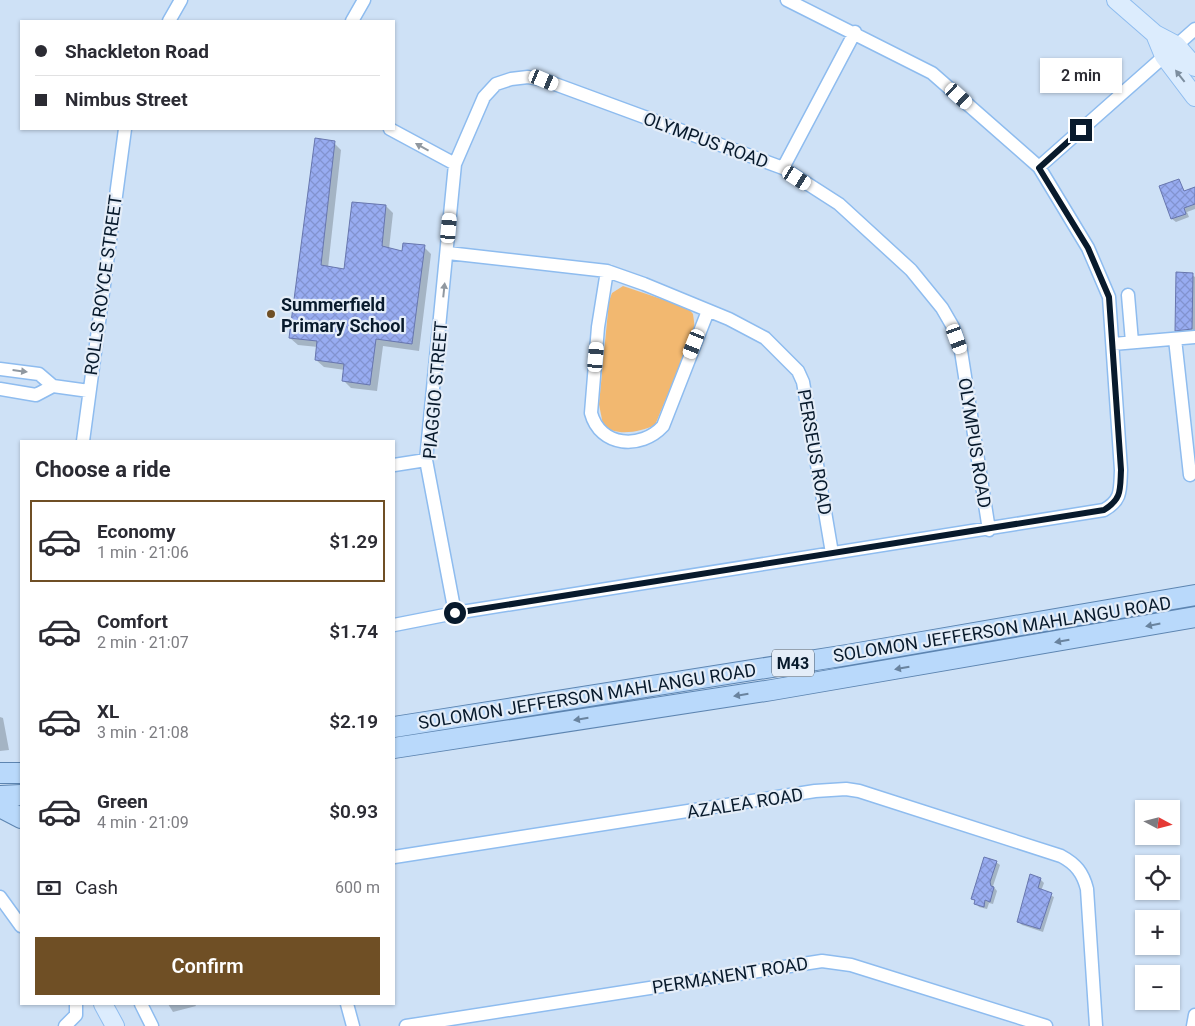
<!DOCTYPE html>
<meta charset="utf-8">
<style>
body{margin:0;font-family:Roboto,sans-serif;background:#f7f7f7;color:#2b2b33;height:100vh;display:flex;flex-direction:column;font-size:19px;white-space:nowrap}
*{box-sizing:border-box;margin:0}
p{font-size:16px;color:#7c7c81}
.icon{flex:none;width:28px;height:28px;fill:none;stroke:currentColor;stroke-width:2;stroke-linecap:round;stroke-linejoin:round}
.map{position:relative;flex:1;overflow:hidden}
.side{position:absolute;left:20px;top:440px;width:375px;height:565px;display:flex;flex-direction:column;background:#fff;border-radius:0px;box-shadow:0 1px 4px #0004}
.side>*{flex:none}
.hud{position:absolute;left:20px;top:20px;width:375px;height:110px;border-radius:0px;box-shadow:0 1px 4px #0004;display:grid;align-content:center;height:110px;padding:0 15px;background:#fff}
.needle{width:32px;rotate:97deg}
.buttons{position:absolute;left:1135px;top:800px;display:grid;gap:10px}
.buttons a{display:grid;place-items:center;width:45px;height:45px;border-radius:0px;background:#fff;box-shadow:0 1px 4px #0004;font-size:25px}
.end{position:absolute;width:22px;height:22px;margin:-11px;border:6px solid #081a2c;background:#fff;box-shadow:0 0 0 2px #fff}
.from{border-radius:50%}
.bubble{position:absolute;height:35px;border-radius:0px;background:#fff;box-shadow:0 1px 4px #0004;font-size:16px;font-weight:600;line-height:35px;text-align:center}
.car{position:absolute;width:15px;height:30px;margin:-15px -8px;border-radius:6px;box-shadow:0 0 4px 1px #0007;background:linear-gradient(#fff 24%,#345 0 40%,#fff 0 76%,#345 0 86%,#fff 0)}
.hud b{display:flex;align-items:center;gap:18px;height:48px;font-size:19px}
.hud b+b{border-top:1px solid #e1e1e2}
.hud i{width:12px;height:12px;background:#2b2b33}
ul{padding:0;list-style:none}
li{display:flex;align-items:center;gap:15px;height:82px;margin:0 10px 8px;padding:0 5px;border:2px solid transparent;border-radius:0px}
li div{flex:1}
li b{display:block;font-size:19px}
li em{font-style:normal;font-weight:600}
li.active{border-color:#6f4f25}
li>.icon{width:45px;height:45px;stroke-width:1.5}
h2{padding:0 15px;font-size:22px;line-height:60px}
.pay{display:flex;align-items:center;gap:12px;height:55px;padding:0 15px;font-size:19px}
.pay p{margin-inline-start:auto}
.button{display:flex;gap:10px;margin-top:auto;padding:10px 15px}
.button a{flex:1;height:58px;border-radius:0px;background:#6f4f25;color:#fff;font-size:20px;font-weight:600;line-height:58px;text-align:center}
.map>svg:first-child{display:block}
.park{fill:#f2b870}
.shadow{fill:#0003}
.building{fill:url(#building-cross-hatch);stroke:#6776ae}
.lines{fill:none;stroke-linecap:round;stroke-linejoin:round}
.street-casing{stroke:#8ebcef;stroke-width:15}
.secondary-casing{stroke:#8ebcef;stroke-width:20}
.primary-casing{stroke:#5d85b1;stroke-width:22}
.street{stroke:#fff;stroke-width:12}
.secondary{stroke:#dcecfd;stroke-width:18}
.primary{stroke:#b9d9fb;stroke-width:20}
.oneway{fill:#7d8e9f}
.oneway2{fill:#9098a0}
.oneway3{fill:#69839e}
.route{stroke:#081a2c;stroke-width:6}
.poi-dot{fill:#6f4f25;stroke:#e4edf8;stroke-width:2}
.labels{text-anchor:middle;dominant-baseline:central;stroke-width:4.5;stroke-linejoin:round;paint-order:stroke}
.shield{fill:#e4edf8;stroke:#4a5969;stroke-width:1}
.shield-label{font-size:16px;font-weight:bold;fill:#081a2c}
.street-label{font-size:18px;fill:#081a2c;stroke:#e4edf8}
.poi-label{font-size:18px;font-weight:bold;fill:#081a2c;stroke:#e4edf8;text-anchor:start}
</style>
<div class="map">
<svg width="1195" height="1026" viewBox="0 0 1195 1026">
<defs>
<pattern id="building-cross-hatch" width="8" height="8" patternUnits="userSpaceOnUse" patternTransform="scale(1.25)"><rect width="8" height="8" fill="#98acf1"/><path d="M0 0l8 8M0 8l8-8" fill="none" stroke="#8293cf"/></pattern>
</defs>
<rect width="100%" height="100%" fill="#cee1f6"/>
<path class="park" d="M 623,286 L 688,308 L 693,314 L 695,329 L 655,425 C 641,432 615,437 603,425 L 599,404 L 609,301 L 612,293 Z"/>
<path class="shadow" d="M 334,143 L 341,150 L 328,268 L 345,271 L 354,204 L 386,206 L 393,213 L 389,249 L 403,253 L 424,247 L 431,254 L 419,351 L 383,346 L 377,391 L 351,388 L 344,381 L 345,370 L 324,367 L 316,360 L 318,347 L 298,345 L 290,338 Z
M 1179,180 L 1185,192 L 1195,189 L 1195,209 L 1187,212 L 1189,217 L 1176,222 L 1172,219 L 1161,187 Z
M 1192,275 L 1195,277 L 1195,334 L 1182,335 L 1176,330 Z
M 0,717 L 3,718 L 9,750 L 0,751 Z
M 996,862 L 1000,865 L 993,886 L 997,891 L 993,904 L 989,903 L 987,909 L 979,907 L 973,899 Z
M 1040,879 L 1044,883 L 1041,891 L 1054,897 L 1043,932 L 1022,925 L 1019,922 Z
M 168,1004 L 195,1004 L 196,1006 L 173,1012 Z"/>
<path class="building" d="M 315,138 L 335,141 L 321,265 L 344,269 L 352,202 L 386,205 L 382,246 L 402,251 L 403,243 L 425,245 L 412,344 L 376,339 L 370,385 L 342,381 L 344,364 L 315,360 L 317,341 L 289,338 Z
M 1179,179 L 1184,191 L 1195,187 L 1195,204 L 1184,208 L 1186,214 L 1171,219 L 1159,186 Z
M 1176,272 L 1193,273 L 1192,329 L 1175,331 Z
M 984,857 L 997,861 L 990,882 L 991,886 L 994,887 L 990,902 L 985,900 L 984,907 L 974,904 L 975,900 L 971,899 Z
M 1030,874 L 1041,878 L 1038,888 L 1052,893 L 1040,929 L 1017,922 Z"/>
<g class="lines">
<g class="street-casing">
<path id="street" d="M 169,21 L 181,0
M 352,21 L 364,0
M 390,129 L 455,164
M 1039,167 L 1195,29
M 783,168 L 855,32
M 448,253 L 607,271 L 644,284 L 729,319 L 765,338 L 798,371 L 803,382 L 832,553
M 607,271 L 598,327 L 591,413 C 600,447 641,450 663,426 L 708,311
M 1128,295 L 1132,342
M 1175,339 L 1190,475
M 1113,344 L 1195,337
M 0,369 L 39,374 L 53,386 L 89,391
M 0,389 L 36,395 L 53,386
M 83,441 L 125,129
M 394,465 L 426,460
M 455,613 L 426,460 L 455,164 L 484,97 L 496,84 L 511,79 L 528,77 L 544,80 L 783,168 L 839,204 L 911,270 L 942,308 L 953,327 L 961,351 L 989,530
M 394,625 L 455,613 L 1104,510 C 1122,500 1120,490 1121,470 L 1109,297 L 1088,248 L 1039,167 L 932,73 L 787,0
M 394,857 L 815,791 L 846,789 L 859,791 L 1061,856 C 1076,864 1083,873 1087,889 L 1096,1026
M 0,897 L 21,926
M 141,1004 L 152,1026
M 347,1004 L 353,1026
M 65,1026 L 76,1015 L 76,1004
M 406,1026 L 822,961 L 851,965 L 1046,1026
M 1193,1026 L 1195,1015"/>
</g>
<g class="secondary-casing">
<path id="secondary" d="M 1116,0 L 1155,34 L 1176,45 L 1195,67
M 1155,34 L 1164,56 L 1195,97
M 103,1004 L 115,1026"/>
</g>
<g class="primary-casing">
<path id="primary" d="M 394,727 L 847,655 L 1195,595
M 394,748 L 772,690 L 1195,617
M 0,773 L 21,773
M 0,796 L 21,795
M 0,807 L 21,818"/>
</g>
<use href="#street" class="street"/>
<use href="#secondary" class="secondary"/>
<use href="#primary" class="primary"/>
</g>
<defs><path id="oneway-solid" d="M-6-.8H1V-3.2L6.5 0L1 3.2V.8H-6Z" transform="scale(1.25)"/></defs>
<use class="oneway" href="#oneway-solid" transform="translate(1180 76) rotate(-128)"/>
<g class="oneway2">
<use href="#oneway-solid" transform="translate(422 147) rotate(-151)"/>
<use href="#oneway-solid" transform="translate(444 290) rotate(-84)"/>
<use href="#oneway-solid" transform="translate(20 371) rotate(7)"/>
</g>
<g class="oneway3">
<use href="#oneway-solid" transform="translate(1153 625) rotate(169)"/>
<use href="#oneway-solid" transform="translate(1062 641) rotate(170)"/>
<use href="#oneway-solid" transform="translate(902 668) rotate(170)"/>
<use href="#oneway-solid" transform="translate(741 695) rotate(171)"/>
<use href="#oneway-solid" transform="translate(581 719) rotate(171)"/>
</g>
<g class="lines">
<path class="route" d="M 455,613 L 1104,510 C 1122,499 1120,490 1121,470 L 1109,297 L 1088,248 L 1039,168 L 1081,130"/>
</g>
<circle class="poi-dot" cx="271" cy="314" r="5"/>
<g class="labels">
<rect class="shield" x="772" y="649.5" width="42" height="27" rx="4"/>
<g class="shield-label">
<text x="793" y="663">M43</text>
</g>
<g class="street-label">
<text transform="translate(706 140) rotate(20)">OLYMPUS ROAD</text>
<text transform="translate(103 285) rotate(-82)">ROLLS ROYCE STREET</text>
<text transform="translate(435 390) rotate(-85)">PIAGGIO STREET</text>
<text transform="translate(975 443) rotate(81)">OLYMPUS ROAD</text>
<text transform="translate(815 452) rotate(80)">PERSEUS ROAD</text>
<text transform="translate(1002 629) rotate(-9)">SOLOMON JEFFERSON MAHLANGU ROAD</text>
<text transform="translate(587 696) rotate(-9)">SOLOMON JEFFERSON MAHLANGU ROAD</text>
<text transform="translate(745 803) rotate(-9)">AZALEA ROAD</text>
<text transform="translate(730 975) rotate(-9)">PERMANENT ROAD</text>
</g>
<g class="poi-label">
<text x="281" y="304">Summerfield<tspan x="281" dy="21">Primary School</tspan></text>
</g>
</g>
</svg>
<div class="buttons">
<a><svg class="needle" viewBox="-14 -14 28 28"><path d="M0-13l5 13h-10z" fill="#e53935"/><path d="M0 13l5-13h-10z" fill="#7c7c81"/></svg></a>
<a><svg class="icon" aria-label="locate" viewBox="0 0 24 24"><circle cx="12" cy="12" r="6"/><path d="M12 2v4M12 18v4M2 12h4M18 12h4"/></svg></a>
<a>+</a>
<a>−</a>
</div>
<i class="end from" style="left:455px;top:613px"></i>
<i class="end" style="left:1081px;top:130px"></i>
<div class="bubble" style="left:1040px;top:58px;width:82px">2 min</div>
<i class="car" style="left:544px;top:80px;rotate:112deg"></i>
<i class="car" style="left:959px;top:96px;rotate:132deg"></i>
<i class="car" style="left:797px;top:178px;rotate:123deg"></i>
<i class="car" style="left:449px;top:228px;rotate:5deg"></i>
<i class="car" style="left:957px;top:339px;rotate:160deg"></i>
<i class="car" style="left:694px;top:344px;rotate:202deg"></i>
<i class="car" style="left:596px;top:357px;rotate:5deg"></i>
<div class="hud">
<b><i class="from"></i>Shackleton Road</b>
<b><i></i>Nimbus Street</b>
</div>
<section class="side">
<h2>Choose a ride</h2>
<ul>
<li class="active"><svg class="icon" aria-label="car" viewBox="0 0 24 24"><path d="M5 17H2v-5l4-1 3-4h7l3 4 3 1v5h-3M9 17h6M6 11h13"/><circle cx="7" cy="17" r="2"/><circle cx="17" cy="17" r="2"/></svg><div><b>Economy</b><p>1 min · 21:06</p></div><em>$1.29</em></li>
<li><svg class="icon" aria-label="car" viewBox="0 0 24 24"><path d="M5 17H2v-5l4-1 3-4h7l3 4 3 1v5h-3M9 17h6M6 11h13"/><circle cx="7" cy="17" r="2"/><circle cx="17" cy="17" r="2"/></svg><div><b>Comfort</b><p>2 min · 21:07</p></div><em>$1.74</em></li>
<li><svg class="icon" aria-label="car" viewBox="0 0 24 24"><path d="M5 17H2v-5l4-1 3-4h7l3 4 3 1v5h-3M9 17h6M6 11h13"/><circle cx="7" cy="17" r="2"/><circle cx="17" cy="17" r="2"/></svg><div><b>XL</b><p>3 min · 21:08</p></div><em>$2.19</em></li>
<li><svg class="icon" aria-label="car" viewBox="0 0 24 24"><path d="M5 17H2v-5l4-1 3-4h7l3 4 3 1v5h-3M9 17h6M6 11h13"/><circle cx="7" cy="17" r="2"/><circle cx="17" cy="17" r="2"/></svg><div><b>Green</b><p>4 min · 21:09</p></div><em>$0.93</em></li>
</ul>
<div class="pay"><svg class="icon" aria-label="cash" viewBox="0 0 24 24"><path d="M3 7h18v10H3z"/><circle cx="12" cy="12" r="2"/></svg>Cash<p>600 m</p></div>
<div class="button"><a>Confirm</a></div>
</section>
</div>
